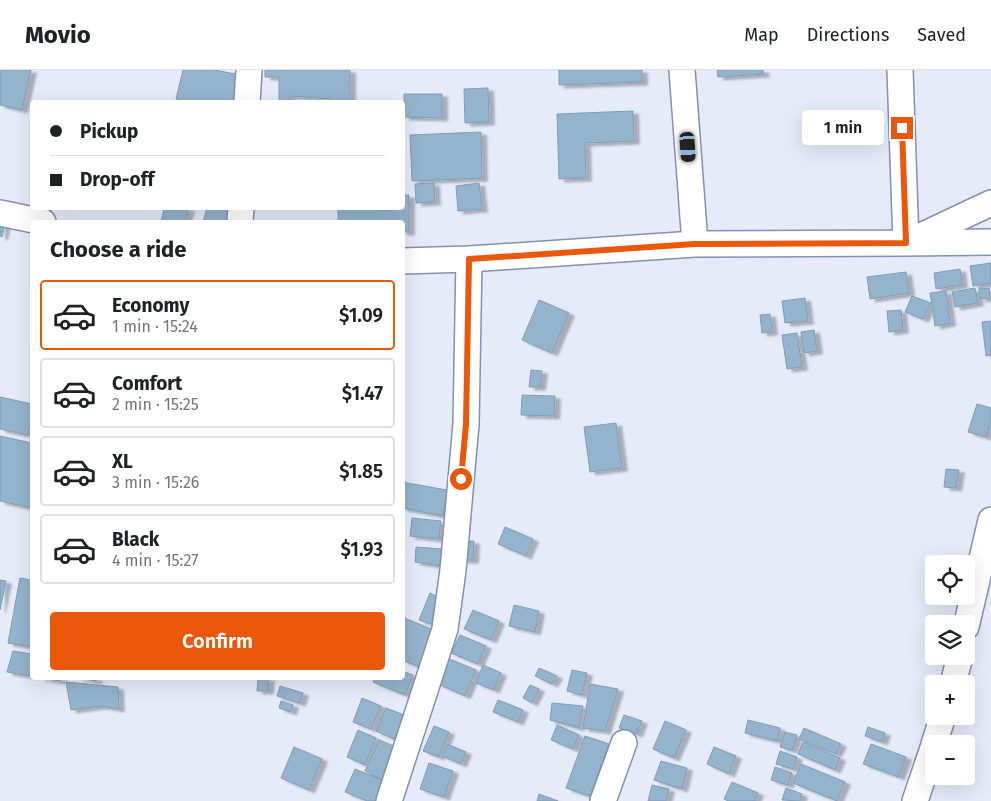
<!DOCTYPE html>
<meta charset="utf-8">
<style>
body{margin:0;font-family:"Fira Sans",sans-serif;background:#f2f2f2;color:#202124;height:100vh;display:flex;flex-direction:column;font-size:19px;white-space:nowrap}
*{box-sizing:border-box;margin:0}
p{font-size:16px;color:#757577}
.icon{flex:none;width:28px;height:28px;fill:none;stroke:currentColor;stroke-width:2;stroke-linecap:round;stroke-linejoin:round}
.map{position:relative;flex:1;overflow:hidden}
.panel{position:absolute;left:30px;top:150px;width:375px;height:460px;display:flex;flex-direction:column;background:#fff;border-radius:5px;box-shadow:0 5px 20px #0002}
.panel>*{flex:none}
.hud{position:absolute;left:30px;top:30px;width:375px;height:110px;border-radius:5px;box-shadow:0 5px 20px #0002;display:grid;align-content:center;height:110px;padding:0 20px;background:#fff}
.buttons{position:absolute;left:925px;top:485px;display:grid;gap:10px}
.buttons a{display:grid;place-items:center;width:50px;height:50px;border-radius:5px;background:#fff;box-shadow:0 5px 20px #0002;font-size:25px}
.end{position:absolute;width:22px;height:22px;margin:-11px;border:6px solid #ea580c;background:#fff;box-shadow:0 0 0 2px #fff}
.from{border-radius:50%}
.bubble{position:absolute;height:35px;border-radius:5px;background:#fff;box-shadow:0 5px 20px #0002;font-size:16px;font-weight:600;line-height:35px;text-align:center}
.car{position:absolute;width:15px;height:30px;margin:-15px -8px;border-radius:6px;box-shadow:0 0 4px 1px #0007;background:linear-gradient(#222 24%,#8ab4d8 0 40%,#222 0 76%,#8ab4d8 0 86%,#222 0)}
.hud b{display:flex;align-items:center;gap:18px;height:48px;font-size:19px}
.hud b+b{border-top:1px solid #e0e0e0}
.hud i{width:12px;height:12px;background:#202124}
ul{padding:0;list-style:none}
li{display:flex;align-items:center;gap:15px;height:70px;margin:0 10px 8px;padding:0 10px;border:2px solid #e0e0e0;border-radius:5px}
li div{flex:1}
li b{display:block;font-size:19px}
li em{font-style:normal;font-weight:600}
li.on{border-color:#ea580c}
li>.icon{width:45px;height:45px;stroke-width:1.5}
h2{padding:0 20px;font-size:22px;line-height:60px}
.cta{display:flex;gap:10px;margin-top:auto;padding:10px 20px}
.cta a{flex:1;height:58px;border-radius:5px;background:#ea580c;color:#fff;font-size:20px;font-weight:600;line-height:58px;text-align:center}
header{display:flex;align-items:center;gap:30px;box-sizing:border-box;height:70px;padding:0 25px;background:#fff;border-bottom:1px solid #e0e0e0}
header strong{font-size:24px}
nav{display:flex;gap:28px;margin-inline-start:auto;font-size:18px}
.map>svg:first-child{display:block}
.building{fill:#94b3cc;stroke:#7f9db5;filter:url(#shadow)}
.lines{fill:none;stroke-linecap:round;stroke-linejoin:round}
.street-casing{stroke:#8490b0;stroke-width:28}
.street{stroke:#fff;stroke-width:25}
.route{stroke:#ea580c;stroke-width:6}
</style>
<header>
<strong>Movio</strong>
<nav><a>Map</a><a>Directions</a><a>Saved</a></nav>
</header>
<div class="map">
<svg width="991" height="731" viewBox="0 0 991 731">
<defs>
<filter id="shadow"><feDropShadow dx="5.5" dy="3" stdDeviation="1" flood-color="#0004"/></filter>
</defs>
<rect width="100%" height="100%" fill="#e6ebf9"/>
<path class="building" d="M 0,0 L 31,0 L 22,40 L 0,35 Z
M 183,0 L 215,0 L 240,5 L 234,32 L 189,32 L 176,29 Z
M 265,0 L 350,0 L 350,32 L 331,32 L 331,29 L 290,26 L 289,32 L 279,32 L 279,7 L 265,7 Z
M 559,0 L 642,0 L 642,12 L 559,15 Z
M 717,0 L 763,0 L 764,4 L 718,7 Z
M 488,18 L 489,52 L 465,53 L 464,19 Z
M 404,24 L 442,24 L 442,48 L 404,47 Z
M 633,41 L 634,71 L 585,73 L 586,108 L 559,109 L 557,44 Z
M 481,62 L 482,108 L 412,111 L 410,65 Z
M 434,113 L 435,132 L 416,133 L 415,114 Z
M 479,113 L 482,139 L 458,141 L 456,116 Z
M 402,125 L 409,125 L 409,162 L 402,162 L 402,152 L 338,152 L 338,138 L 402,138 Z
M 164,138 L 189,138 L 185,152 L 161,152 Z
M 207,138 L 231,138 L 228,152 L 203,152 Z
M 0,144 L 7,145 L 2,167 L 0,166 Z
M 991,193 L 991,213 L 973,216 L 970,196 Z
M 960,199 L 962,215 L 936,219 L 934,203 Z
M 906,202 L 909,223 L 870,229 L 867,207 Z
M 975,218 L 978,233 L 955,237 L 952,222 Z
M 989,218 L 990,228 L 980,229 L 979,219 Z
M 946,221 L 950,253 L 935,256 L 930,223 Z
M 912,226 L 931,233 L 923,249 L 905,242 Z
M 805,228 L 808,251 L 785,253 L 782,231 Z
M 539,230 L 569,243 L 552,283 L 522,270 Z
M 901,240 L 903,260 L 889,262 L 887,241 Z
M 770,244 L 772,262 L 762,263 L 760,245 Z
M 991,251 L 991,285 L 986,286 L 982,252 Z
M 814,260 L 817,281 L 804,283 L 801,262 Z
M 797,263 L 802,297 L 787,299 L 782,265 Z
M 531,300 L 542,301 L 540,317 L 529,317 Z
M 522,325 L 555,326 L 554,346 L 521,345 Z
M 0,327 L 32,334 L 32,345 L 28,365 L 0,359 Z
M 977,334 L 991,338 L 991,351 L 986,367 L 968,362 Z
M 616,353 L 622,398 L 590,402 L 584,357 Z
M 0,366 L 32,373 L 32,438 L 0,431 Z
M 946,399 L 959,400 L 956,418 L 944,417 Z
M 402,412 L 447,420 L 443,446 L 402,438 Z
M 412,448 L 441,451 L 439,469 L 410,466 Z
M 505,457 L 533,469 L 526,486 L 498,474 Z
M 462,471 L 474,471 L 473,490 L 462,490 Z
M 416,477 L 443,479 L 441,496 L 415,492 Z
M 20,508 L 32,510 L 32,577 L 8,573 Z
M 0,510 L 6,511 L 0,540 Z
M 430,523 L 442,529 L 431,554 L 419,550 Z
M 514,535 L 539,541 L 535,562 L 509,556 Z
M 473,540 L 499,551 L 491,570 L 464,559 Z
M 402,547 L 438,562 L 422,598 L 402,590 Z
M 460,565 L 486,576 L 478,594 L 451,583 Z
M 13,581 L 32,584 L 32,606 L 7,602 Z
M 447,588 L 476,600 L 465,626 L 436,613 Z
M 483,595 L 501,603 L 494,620 L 476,613 Z
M 539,598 L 557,606 L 552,614 L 535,606 Z
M 572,600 L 587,603 L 582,625 L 567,621 Z
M 402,601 L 413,605 L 405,625 L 373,612 L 375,608 L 402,608 Z
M 40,608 L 61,608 L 60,611 Z
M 78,608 L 97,608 L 96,611 Z
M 258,608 L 269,608 L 268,621 L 257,621 Z
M 66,612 L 118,617 L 119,639 L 101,636 L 71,640 Z
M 590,614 L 618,619 L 605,661 L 583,658 Z
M 530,615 L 539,619 L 532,633 L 523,628 Z
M 280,616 L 303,623 L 300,633 L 277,626 Z
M 362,628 L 381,636 L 371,659 L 353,652 Z
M 498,630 L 523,640 L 518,652 L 493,642 Z
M 281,631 L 293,635 L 291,642 L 279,638 Z
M 552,633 L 583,636 L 579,658 L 550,650 Z
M 386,638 L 409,647 L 398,671 L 376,661 Z
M 624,645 L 642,651 L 637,664 L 619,658 Z
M 748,650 L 780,658 L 777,671 L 745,663 Z
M 665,651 L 686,660 L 674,688 L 653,679 Z
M 557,655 L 579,665 L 573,679 L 551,670 Z
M 434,656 L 449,662 L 439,687 L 423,681 Z
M 868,657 L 885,663 L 882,672 L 865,666 Z
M 804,658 L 841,674 L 836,684 L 799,669 Z
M 358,660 L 376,668 L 365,695 L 347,687 Z
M 785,662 L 797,665 L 792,680 L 780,677 Z
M 585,666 L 609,674 L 590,726 L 566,718 Z
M 379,670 L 396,677 L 384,711 L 365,701 Z
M 803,672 L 840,688 L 835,700 L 798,684 Z
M 447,674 L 466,682 L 461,694 L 442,686 Z
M 871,674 L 906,687 L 899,707 L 863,694 Z
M 294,677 L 322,689 L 309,720 L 281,708 Z
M 714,677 L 736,686 L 729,704 L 707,694 Z
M 780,681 L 797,687 L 793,699 L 776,694 Z
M 661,691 L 687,698 L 682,719 L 654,710 Z
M 429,693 L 453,701 L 444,727 L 420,719 Z
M 801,694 L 845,712 L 837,731 L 793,713 Z
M 775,697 L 792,703 L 788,715 L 771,710 Z
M 355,699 L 384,711 L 376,731 L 367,731 L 345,722 Z
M 732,712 L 758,723 L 755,731 L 728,731 L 724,729 Z
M 652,715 L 669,719 L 666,731 L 648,731 Z
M 786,718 L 802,724 L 800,731 L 782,730 Z
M 539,724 L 558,731 L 537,731 Z"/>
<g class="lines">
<g class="street-casing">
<path id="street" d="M 247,32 L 249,0
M 991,133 L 906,173 L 991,172
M 0,143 L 43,152
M 240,152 L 241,138
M 695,174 L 906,173 L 900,0
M 469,189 L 695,174 L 682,0
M 966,557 L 991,450
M 953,614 L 960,586
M 934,674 L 943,646
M 389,731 L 445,559 L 453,500 L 466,354 L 469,189 L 402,191
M 603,731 L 624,673
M 915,731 L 934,675"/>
</g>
<use href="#street" class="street"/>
</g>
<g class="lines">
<path class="route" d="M 461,409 L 466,354 L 469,189 L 695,174 L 906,173 L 902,58"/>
</g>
</svg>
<div class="buttons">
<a><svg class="icon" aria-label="locate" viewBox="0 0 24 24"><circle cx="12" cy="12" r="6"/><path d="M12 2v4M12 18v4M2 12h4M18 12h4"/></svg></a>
<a><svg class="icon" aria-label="layers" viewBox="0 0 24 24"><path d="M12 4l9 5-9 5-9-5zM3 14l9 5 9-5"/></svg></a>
<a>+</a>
<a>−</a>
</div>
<i class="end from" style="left:461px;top:409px"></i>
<i class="end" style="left:902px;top:58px"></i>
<div class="bubble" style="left:802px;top:40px;width:82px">1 min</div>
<i class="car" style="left:688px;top:77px;rotate:176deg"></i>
<div class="hud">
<b><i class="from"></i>Pickup</b>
<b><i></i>Drop-off</b>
</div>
<section class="panel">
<h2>Choose a ride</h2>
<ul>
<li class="on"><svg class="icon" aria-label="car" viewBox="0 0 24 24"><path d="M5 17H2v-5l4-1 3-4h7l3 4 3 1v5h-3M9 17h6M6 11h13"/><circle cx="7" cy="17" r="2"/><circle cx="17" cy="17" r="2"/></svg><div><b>Economy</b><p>1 min · 15:24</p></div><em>$1.09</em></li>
<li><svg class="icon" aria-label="car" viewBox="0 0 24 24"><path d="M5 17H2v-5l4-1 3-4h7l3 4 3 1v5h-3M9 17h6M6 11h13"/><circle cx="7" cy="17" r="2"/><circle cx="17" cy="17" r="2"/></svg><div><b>Comfort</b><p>2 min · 15:25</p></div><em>$1.47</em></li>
<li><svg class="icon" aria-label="car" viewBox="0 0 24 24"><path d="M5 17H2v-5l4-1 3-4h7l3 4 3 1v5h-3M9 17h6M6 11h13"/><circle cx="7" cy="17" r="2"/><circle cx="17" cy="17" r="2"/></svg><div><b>XL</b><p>3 min · 15:26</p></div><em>$1.85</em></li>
<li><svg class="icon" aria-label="car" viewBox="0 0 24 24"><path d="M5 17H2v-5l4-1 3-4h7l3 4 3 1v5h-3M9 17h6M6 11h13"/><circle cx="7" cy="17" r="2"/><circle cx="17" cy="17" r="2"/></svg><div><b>Black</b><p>4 min · 15:27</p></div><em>$1.93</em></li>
</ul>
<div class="cta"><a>Confirm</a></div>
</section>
</div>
